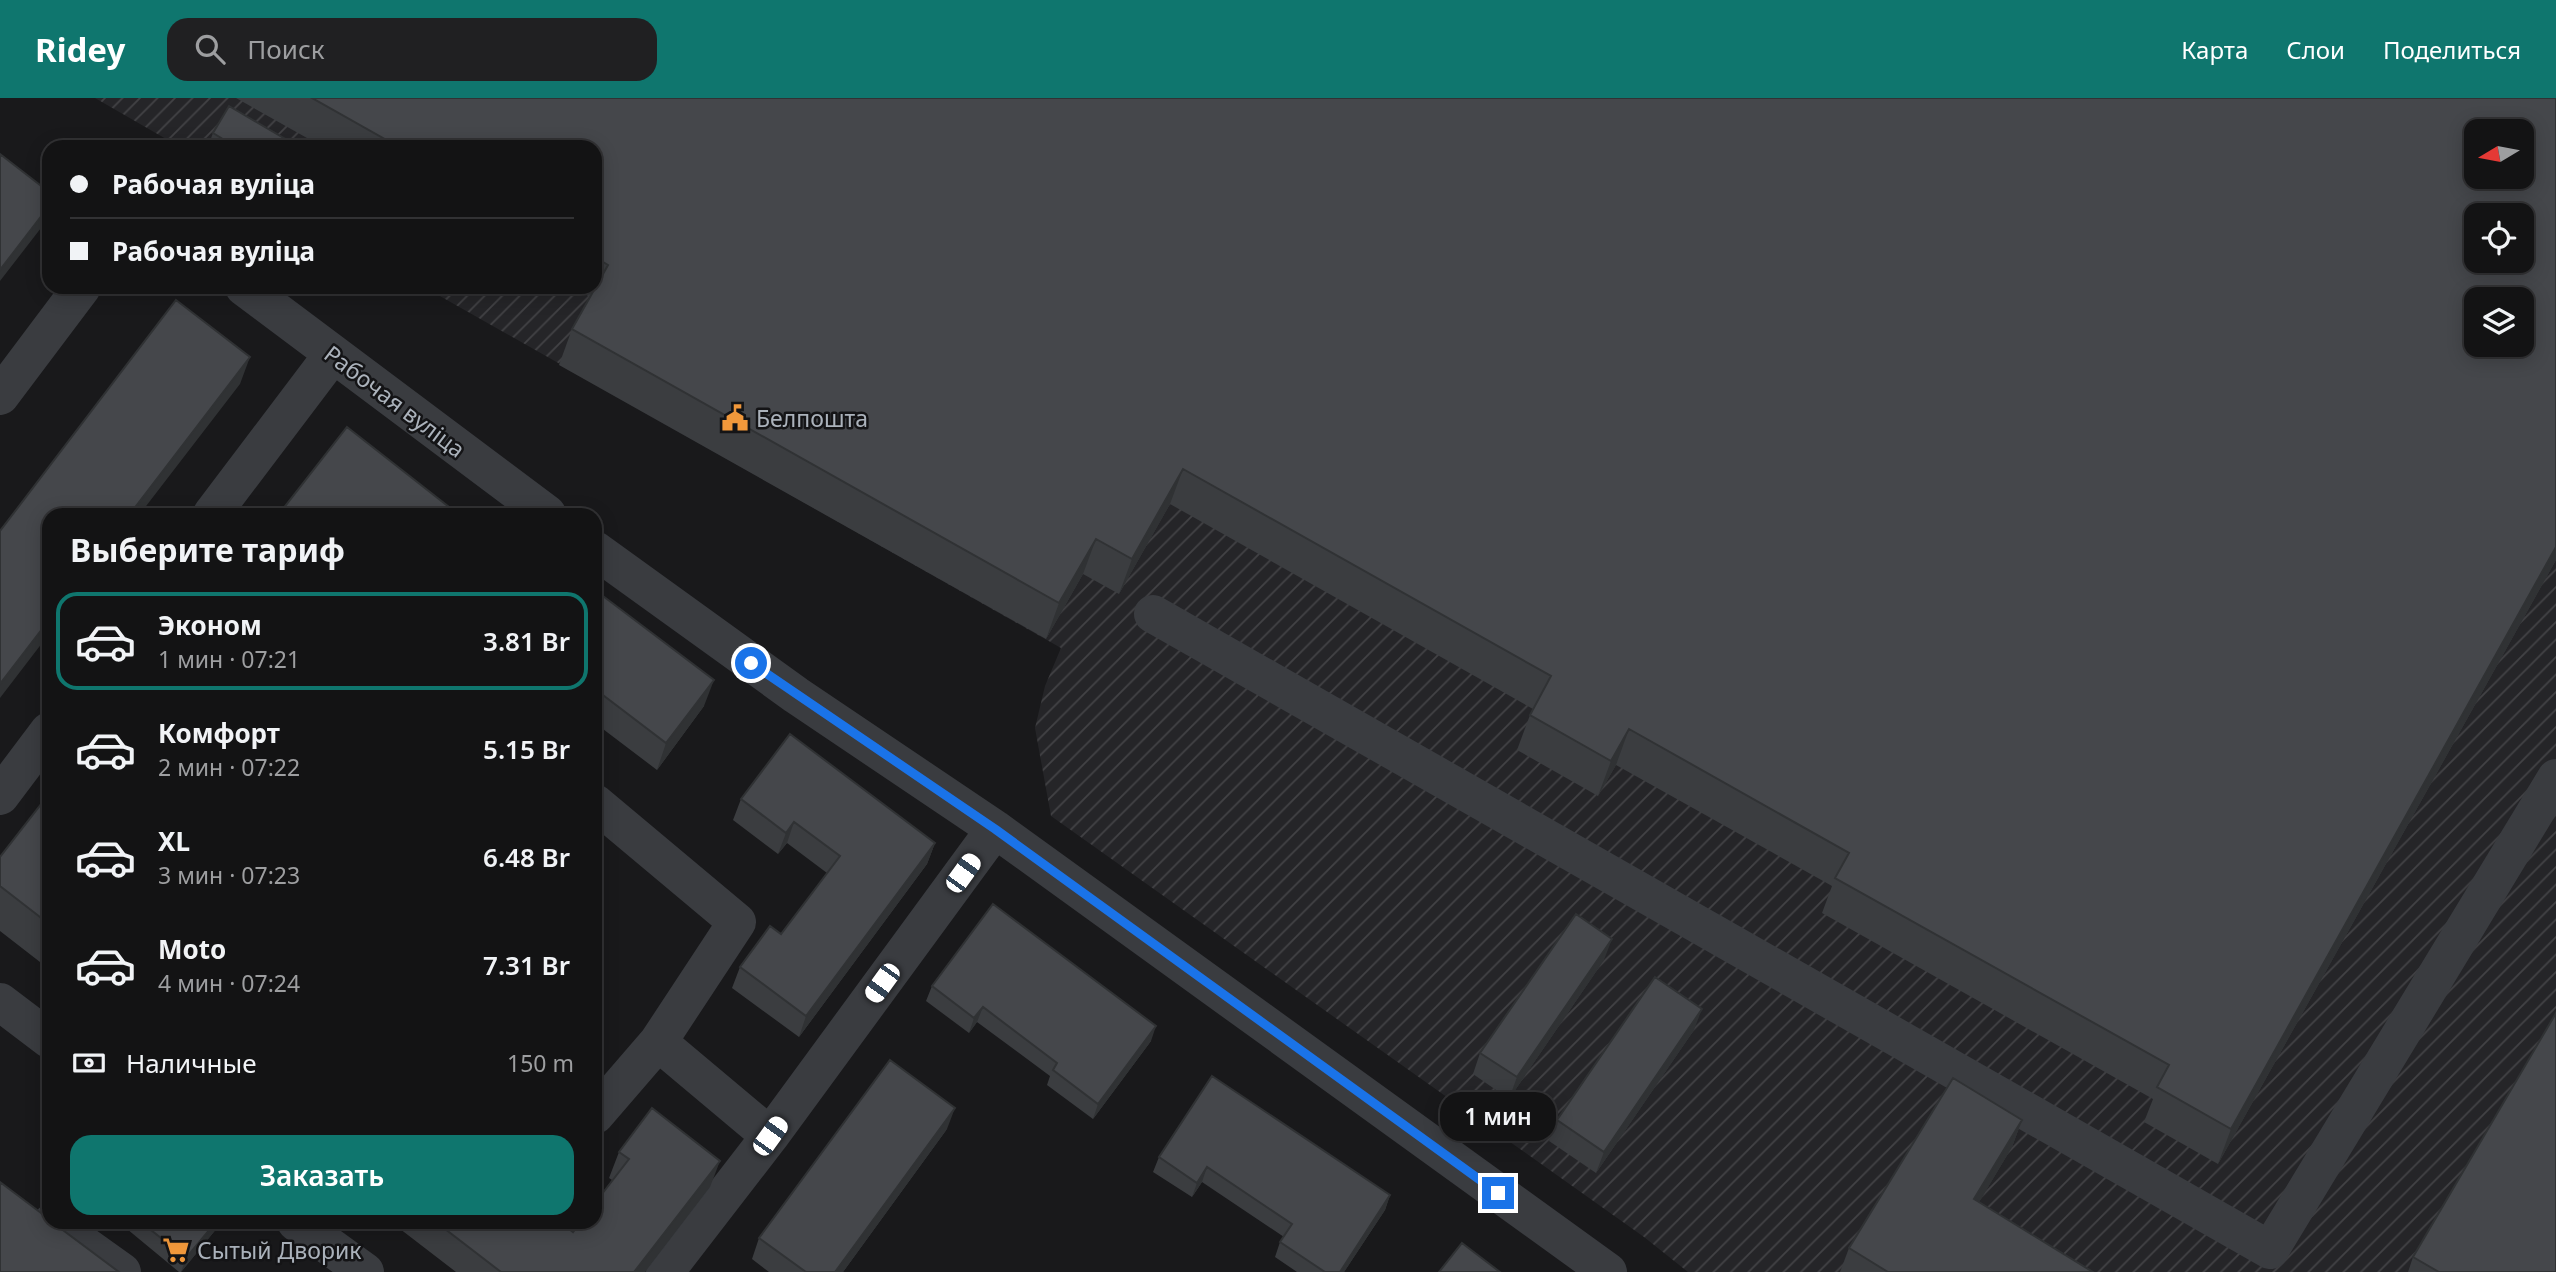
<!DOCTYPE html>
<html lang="ru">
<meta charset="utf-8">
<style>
body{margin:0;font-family:"Noto Sans",sans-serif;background:#202022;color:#f1f3f6;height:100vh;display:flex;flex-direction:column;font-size:26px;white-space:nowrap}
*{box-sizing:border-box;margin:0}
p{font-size:23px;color:#9d9ea0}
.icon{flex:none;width:38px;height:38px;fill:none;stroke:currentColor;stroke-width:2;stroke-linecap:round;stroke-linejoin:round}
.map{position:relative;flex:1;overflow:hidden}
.sheet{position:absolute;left:42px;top:410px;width:560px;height:721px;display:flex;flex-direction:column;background:#131314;border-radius:21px;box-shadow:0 4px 18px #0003,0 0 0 2px #323234}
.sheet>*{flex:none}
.top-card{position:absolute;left:42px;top:42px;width:560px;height:154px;border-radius:21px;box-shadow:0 4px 18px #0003,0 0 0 2px #323234;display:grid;align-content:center;height:154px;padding:0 28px;background:#131314}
.needle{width:46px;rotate:260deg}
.tools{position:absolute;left:2464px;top:21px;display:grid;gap:14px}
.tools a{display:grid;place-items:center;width:70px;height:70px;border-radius:14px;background:#131314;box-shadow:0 4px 18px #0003,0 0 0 2px #323234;font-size:35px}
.end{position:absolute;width:32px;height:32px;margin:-16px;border:9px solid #1a73e8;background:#fff;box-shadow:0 0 0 4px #fff}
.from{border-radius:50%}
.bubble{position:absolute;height:49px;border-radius:21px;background:#131314;box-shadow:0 4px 18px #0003,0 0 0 2px #323234;font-size:23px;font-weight:600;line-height:49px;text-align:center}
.car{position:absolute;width:21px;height:42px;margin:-21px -10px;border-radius:9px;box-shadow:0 0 5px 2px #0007;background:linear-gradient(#fff 24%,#345 0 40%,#fff 0 76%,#345 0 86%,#fff 0)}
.top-card b{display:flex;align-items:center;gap:24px;height:66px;font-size:26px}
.top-card b+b{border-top:2px solid #323234}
.top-card i{width:18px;height:18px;background:#f1f3f6}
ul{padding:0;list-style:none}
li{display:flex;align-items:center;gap:21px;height:98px;margin:0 14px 10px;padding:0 14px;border:4px solid transparent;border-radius:21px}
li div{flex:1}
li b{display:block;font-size:26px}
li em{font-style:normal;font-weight:600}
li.current{border-color:#0f766e}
li>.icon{width:63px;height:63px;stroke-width:1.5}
h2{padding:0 28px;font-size:32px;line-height:84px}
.pay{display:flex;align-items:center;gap:18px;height:77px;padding:0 28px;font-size:26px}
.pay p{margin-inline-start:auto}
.action{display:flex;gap:14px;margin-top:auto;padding:14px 28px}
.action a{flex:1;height:80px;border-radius:21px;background:#0f766e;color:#fff;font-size:28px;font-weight:600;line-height:80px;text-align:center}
header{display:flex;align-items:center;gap:42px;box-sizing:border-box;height:98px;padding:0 35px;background:#0f766e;color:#fff}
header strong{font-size:33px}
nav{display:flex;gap:38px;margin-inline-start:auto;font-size:24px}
.search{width:490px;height:63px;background:#202022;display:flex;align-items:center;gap:18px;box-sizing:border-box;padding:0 24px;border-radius:21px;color:#9d9ea0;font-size:26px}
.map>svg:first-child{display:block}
.industrial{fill:url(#industrial-furrows);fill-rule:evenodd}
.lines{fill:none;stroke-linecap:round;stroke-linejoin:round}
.minor{stroke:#3a3c40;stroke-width:38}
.wall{fill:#3b3d40}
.shaded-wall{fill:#303234}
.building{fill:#45474b;stroke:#303234;stroke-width:2;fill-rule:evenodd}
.route{stroke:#1a73e8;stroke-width:9}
.labels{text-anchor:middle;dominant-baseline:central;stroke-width:5;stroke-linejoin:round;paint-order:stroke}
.street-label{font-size:23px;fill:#abb2bb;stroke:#141416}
.poi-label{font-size:23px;fill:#abb2bb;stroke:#141416;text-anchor:start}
</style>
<header>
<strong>Ridey</strong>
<div class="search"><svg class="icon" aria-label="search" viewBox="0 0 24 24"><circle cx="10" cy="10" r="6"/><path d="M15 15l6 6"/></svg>Поиск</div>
<nav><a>Карта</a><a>Слои</a><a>Поделиться</a></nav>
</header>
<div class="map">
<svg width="2556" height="1174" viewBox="0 0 2556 1174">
<defs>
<pattern id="industrial-furrows" width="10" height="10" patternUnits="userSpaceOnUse" patternTransform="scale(1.75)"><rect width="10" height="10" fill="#252528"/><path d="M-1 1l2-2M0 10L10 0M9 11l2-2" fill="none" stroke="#424245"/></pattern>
</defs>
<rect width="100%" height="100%" fill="#19191b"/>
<path class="industrial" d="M 95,0 L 2556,0 L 2556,1174 L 1688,1174 L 1644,1139 L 1051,718 L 1035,630 L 1045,588 L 1061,550 L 424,189 L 595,189 L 595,49 L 180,49 ZM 2476,33 L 2522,33 L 2522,79 L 2476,79 ZM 2476,117 L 2522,117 L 2522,163 L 2476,163 ZM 2476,201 L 2522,201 L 2522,247 L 2476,247 Z"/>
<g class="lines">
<path class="minor" d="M 244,189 L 547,416
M 0,298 L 82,189
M 212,416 L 333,256
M 595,452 L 796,597 L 995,731 L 1608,1174
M 1153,516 L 2270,1152 L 2556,680
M 0,698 L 49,633
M 595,705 L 737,824 L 658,944 L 770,1038
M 0,904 L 49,941
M 595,1017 L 658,944
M 52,1124 L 122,1174
M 296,1124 L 365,1174
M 665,1174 L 770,1038 L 995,731"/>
</g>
<path class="wall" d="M 236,0 L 2556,0 L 2556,462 L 2218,1066 L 2144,1024 L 2153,1001 L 1822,815 L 1832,788 L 1616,667 L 1598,698 L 1517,652 L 1530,617 L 1533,611 L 1170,406 L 1119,496 L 1083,476 L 1046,541 L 559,267 L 572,231 L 590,199 L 572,189 L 595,189 L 595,49 L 323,49 Z
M 213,35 L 299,49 L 221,49 L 210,43 Z
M 595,492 L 704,608 L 657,672 L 595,625 Z
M 49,696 L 49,871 L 0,833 L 0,759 Z
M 741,701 L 935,745 L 927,766 L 799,939 L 732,890 L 740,869 L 781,836 L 827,775 L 787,745 L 778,756 L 733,722 Z
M 1604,862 L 1509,1001 L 1473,976 L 1480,955 Z
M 932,888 L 1151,943 L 1093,1021 L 1047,987 L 1050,978 L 977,924 L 969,935 L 926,903 Z
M 1694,932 L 1596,1075 L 1549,1043 L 1557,1022 Z
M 2022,1022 L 2012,1049 L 1979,1104 L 2093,1174 L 1840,1174 L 1849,1150 Z
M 947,1031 L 843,1174 L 769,1174 L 752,1161 L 759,1140 Z
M 619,1054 L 710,1089 L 645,1174 L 456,1174 L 391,1124 L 560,1124 L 573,1134 L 612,1082 L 609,1080 Z
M 1159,1059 L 1390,1097 L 1385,1112 L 1344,1174 L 1297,1174 L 1275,1159 L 1280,1144 L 1284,1139 L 1202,1084 L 1192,1099 L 1153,1074 Z
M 129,1124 L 222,1124 L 181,1174 L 179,1174 L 127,1131 Z
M 2413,1159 L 2556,1174 L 2408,1174 Z"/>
<path class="shaded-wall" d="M 49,108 L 48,121 L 0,183 L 0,172 Z
M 250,259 L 240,286 L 140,416 L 130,416 Z
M 1183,371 L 1170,406 L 1119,496 L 1132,461 Z
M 1096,441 L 1083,476 L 1046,541 L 1059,505 Z
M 2556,449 L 2556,462 L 2218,1066 L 2231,1031 Z
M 49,522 L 49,536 L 0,600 L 0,586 Z
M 714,582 L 704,608 L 657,672 L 666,645 Z
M 1629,631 L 1616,667 L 1598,698 L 1611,663 Z
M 794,724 L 787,745 L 778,756 L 786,735 Z
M 935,745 L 927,766 L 799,939 L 806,918 Z
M 1612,841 L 1604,862 L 1509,1001 L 1517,979 Z
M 983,909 L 977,924 L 969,935 L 974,920 Z
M 1702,911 L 1694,932 L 1596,1075 L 1604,1054 Z
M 1156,928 L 1151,943 L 1093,1021 L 1098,1006 Z
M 955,1010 L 947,1031 L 843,1174 L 835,1174 Z
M 2022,1022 L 2012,1049 L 1965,1128 L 1974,1101 Z
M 720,1063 L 710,1089 L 645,1174 L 634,1174 Z
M 1207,1069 L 1202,1084 L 1192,1099 L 1197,1085 Z
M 1390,1097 L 1385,1112 L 1344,1174 L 1340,1174 Z
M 216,1124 L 222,1124 L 181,1174 L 186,1160 Z"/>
<path class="building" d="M 312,0 L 2556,0 L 2556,449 L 2231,1031 L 2157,989 L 2169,967 L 1835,780 L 1849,755 L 1629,631 L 1611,663 L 1530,617 L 1551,578 L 1183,371 L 1132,461 L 1096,441 L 1059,505 L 572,231 L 608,167 L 595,159 L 595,49 L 399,49 ZM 2476,33 L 2522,33 L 2522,79 L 2476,79 ZM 2476,117 L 2522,117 L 2522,163 L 2476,163 ZM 2476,201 L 2522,201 L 2522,247 L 2476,247 Z
M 229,8 L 299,49 L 236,49 L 213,35 Z
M 0,56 L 49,94 L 49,108 L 0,172 Z
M 176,202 L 250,259 L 130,416 L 49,416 L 49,522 L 0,586 L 0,433 Z
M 347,329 L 458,416 L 279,416 Z
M 595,492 L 714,582 L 666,645 L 595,591 Z
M 790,636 L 935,745 L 806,918 L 740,869 L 770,828 L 781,836 L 840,758 L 794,724 L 786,735 L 741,701 Z
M 49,696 L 49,826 L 0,788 L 0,759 Z
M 993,806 L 1156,928 L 1098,1006 L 1053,972 L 1057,965 L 983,909 L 974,920 L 932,888 Z
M 1576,816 L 1612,841 L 1517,979 L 1480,955 Z
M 1655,879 L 1702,911 L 1604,1054 L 1557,1022 Z
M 2556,915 L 2556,1174 L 2439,1174 L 2413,1159 Z
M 890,962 L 955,1010 L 835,1174 L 806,1174 L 759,1140 Z
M 1212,978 L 1390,1097 L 1340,1174 L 1325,1174 L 1280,1144 L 1292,1126 L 1207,1069 L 1197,1085 L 1159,1059 Z
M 1953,980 L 2022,1022 L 1974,1101 L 2093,1174 L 1888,1174 L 1849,1150 Z
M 652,1010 L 720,1063 L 634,1174 L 501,1174 L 436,1124 L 560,1124 L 573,1134 L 581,1124 L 595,1124 L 595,1105 L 629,1061 L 619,1054 Z
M 0,1084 L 49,1121 L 49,1124 L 52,1124 L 119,1174 L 0,1174 Z
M 141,1124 L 216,1124 L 186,1160 Z
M 1462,1145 L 1500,1174 L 1439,1174 Z"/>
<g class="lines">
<path class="route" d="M 751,565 L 995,731 L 1498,1095"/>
</g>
<defs>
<g id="civic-bare" transform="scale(2.1)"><path d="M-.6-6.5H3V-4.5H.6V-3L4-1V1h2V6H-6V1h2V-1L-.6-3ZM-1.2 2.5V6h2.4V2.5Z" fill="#f1983b" stroke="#141416" stroke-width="2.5" paint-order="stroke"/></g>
<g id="supermarket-bare" transform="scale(2.1)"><path d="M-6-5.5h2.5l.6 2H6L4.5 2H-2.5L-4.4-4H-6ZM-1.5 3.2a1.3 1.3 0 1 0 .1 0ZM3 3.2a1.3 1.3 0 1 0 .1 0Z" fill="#f1983b" stroke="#141416" stroke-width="2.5" paint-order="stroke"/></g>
</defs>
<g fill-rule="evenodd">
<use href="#civic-bare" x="735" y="320"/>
<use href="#supermarket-bare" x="176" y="1152"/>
</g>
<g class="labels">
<g class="street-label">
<text transform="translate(395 303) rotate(37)">Рабочая вуліца</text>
</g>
<g class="poi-label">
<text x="756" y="320">Белпошта</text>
<text x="197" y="1152">Сытый Дворик</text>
</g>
</g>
</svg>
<div class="tools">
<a><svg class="needle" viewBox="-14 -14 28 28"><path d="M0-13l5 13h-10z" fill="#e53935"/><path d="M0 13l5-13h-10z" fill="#9d9ea0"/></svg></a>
<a><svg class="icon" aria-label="locate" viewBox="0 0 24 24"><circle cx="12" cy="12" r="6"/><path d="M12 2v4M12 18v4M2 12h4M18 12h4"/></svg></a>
<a><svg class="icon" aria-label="layers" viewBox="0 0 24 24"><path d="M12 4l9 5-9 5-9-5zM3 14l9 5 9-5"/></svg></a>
</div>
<i class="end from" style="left:751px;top:565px"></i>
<i class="end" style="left:1498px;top:1095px"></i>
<div class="bubble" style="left:1440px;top:994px;width:116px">1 мин</div>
<i class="car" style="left:963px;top:775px;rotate:36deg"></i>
<i class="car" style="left:882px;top:885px;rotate:216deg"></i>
<i class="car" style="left:770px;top:1038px;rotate:36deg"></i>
<div class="top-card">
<b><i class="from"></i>Рабочая вуліца</b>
<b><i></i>Рабочая вуліца</b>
</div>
<section class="sheet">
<h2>Выберите тариф</h2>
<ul>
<li class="current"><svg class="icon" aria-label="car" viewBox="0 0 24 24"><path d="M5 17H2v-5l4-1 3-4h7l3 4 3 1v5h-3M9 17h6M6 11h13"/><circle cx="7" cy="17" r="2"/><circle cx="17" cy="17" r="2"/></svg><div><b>Эконом</b><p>1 мин · 07:21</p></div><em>3.81 Br</em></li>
<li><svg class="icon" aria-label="car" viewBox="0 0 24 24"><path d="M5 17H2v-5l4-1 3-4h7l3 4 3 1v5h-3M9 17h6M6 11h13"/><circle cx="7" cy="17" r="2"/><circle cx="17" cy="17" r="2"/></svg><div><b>Комфорт</b><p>2 мин · 07:22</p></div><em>5.15 Br</em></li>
<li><svg class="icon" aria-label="car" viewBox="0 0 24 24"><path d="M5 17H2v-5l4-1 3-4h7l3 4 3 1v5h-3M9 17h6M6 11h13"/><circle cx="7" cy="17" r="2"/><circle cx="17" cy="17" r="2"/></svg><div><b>XL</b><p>3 мин · 07:23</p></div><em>6.48 Br</em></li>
<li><svg class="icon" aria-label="car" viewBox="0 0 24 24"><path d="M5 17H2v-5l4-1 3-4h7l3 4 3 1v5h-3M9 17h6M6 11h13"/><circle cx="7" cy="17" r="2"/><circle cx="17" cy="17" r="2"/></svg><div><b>Moto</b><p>4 мин · 07:24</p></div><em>7.31 Br</em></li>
</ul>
<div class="pay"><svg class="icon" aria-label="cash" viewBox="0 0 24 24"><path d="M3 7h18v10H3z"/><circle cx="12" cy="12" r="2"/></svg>Наличные<p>150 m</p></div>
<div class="action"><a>Заказать</a></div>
</section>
</div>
